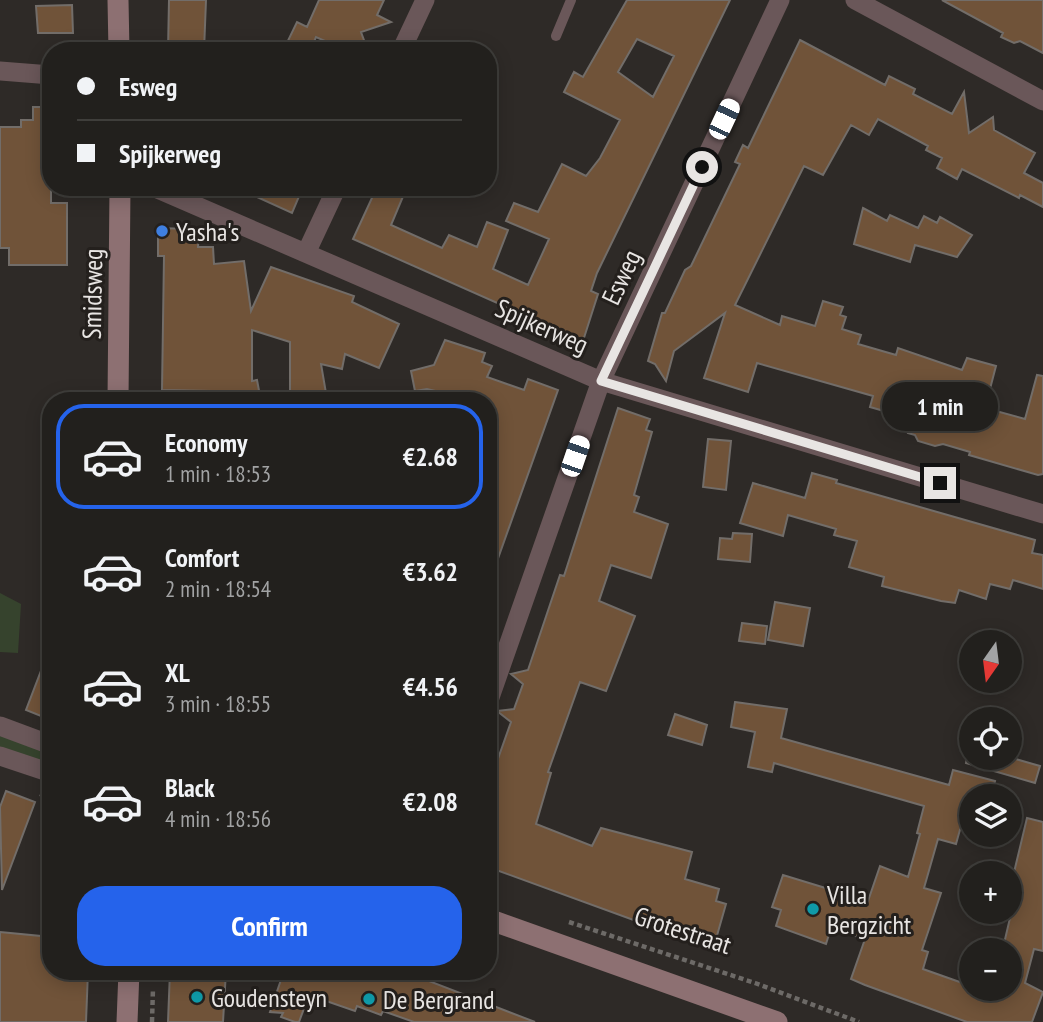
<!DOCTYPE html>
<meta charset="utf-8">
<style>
body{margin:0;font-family:"PT Sans Narrow",sans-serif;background:#2e2d2a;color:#f1f3f6;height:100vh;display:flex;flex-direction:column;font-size:26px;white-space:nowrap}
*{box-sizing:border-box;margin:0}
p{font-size:23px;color:#a2a3a4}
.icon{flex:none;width:38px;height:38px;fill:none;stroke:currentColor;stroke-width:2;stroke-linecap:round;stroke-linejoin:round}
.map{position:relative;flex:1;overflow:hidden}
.details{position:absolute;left:42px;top:392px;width:455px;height:588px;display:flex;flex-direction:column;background:#22201d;border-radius:28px;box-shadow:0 4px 18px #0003,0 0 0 2px #3f3e3b}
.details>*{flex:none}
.banner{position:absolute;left:42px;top:42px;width:455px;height:154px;border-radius:28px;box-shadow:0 4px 18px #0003,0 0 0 2px #3f3e3b;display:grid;align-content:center;height:154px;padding:0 35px;background:#22201d}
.needle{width:46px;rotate:194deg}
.buttons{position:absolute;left:959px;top:630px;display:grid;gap:14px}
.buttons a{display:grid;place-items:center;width:63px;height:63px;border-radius:50%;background:#22201d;box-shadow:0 4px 18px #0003,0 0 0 2px #3f3e3b;font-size:35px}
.end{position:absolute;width:32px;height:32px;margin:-16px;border:9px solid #e8e5e3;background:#111;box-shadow:0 0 0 4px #111}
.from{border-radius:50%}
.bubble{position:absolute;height:49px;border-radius:24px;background:#22201d;box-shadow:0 4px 18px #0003,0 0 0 2px #3f3e3b;font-size:23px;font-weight:600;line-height:49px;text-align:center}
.car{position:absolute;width:21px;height:42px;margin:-21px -10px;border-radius:9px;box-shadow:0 0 5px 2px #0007;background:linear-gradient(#fff 24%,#345 0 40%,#fff 0 76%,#345 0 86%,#fff 0)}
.banner b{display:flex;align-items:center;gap:24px;height:66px;font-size:26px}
.banner b+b{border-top:2px solid #3f3e3b}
.banner i{width:18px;height:18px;background:#f1f3f6}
ul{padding:12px 0 0;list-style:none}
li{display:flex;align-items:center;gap:21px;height:105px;margin:0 14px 10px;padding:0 21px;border:4px solid transparent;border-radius:28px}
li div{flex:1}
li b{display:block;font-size:26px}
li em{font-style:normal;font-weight:600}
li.on{border-color:#2563eb}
li>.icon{width:63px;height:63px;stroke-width:1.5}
.cta{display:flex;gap:14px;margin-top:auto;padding:14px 35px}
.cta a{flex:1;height:80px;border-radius:28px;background:#2563eb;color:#fff;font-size:28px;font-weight:600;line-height:80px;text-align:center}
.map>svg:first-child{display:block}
.green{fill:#36432d}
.building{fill:#705339;stroke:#726d69;stroke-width:2;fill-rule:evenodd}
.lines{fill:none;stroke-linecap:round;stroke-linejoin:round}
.path{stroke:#6d6a67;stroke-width:4.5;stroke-dasharray:5 3.5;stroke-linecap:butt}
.lane{stroke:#6a5759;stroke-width:10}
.street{stroke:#6a5759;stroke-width:19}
.secondary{stroke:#8d7072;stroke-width:21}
.route{stroke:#e8e5e3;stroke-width:9}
.shop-dot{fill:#3f7fe0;stroke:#24201d;stroke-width:2.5}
.culture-dot{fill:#0f9aa8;stroke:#24201d;stroke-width:2.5}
.labels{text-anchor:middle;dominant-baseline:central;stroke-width:6;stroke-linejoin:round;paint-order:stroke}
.poi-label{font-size:26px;fill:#e8e5e3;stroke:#24201d;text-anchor:start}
.street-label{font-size:26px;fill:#e8e5e3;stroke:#24201d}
</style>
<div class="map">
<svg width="1043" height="1022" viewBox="0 0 1043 1022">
<rect width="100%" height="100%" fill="#2e2a27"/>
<path class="green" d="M 0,593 L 21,604 L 18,653 L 0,652 Z
M 0,731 L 42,750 L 49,758 L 38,761 L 0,749 Z"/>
<path class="building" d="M 169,0 L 206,0 L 204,51 L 168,51 Z
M 319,0 L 384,0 L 377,15 L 391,22 L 361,32 L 368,51 L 348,51 L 316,37 L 310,51 L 283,51 L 297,22 L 307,27 Z
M 627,0 L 730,0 L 597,273 L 591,291 L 598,294 L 583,341 L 353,239 L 377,187 L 407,187 L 391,225 L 442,248 L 449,235 L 477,247 L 487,222 L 508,230 L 493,269 L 528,285 L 549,239 L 506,221 L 514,203 L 538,212 L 562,164 L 586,176 L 600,158 L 620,120 L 564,92 L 574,72 L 583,77 ZM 637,39 L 674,56 L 653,97 L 618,72 Z
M 942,0 L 1043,0 L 1043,53 L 1020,41 L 1014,43 L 1001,37 L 1003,33 Z
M 72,5 L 73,33 L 38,33 L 36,6 Z
M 800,40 L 885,85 L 889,76 L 915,89 L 913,94 L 952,114 L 964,92 L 969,133 L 993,117 L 994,130 L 1035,153 L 1024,173 L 1043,183 L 1043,207 L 1020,195 L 1019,198 L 962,169 L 957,179 L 937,168 L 942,158 L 926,150 L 928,146 L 878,119 L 869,135 L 851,125 L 823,175 L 804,166 L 735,305 L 780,325 L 782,316 L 815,326 L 823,301 L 843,307 L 840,315 L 846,317 L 842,329 L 861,335 L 858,344 L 896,355 L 898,348 L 962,370 L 967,358 L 996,366 L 985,408 L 1025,419 L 1037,375 L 1043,376 L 1043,474 L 1038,475 L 969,455 L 970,452 L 943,444 L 935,446 L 918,441 L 915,435 L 908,433 L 912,419 L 870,407 L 873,396 L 757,363 L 748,392 L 704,378 L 725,313 L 674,351 L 666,381 L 655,364 L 648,361 L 662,313 L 665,313 L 685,270 L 691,266 L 740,164 L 735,162 L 743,145 L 748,148 Z
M 33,107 L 51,107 L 51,203 L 67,203 L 67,265 L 9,265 L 9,248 L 0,248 L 0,127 L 21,127 L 21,120 L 33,120 Z
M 235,187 L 303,187 L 292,213 Z
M 863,208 L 887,221 L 890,215 L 918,228 L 924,216 L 937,223 L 940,217 L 972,235 L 957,257 L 915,245 L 910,262 L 854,244 Z
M 158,228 L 190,229 L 190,234 L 199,234 L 198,247 L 213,247 L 214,264 L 244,261 L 251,311 L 271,267 L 354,296 L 352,302 L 399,324 L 379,368 L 345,354 L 342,369 L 321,364 L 327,399 L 290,401 L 290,342 L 252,330 L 252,381 L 257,380 L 261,401 L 237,401 L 237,396 L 213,401 L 212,391 L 162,390 L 164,256 L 158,256 Z
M 445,340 L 485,353 L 482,362 L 492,366 L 487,377 L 524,390 L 528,379 L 558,390 L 490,581 L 488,401 L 455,401 L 457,396 L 427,389 L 415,391 L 411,371 L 434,365 Z
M 618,408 L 650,419 L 646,430 L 652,432 L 634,495 L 639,497 L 634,512 L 668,524 L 651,578 L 611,565 L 599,601 L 635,616 L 606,691 L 580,682 L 548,772 L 551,773 L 536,824 L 592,846 L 601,828 L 692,852 L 685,879 L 719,889 L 716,901 L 726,904 L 714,946 L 661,930 L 488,867 L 488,816 L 498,787 L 489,784 L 511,722 L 497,711 L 514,709 L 523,684 L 511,674 L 528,670 L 560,575 L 564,576 Z
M 708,439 L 731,441 L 726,490 L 703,487 Z
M 812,473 L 837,480 L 836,483 L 1035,540 L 1032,553 L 1043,555 L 1043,589 L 1013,580 L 1010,589 L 990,584 L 986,599 L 959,590 L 955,603 L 941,601 L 882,586 L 884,577 L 849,567 L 857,541 L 834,535 L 836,529 L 788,515 L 783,536 L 740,523 L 753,483 L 805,498 Z
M 733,533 L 752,534 L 750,562 L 718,559 L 720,538 L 732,539 Z
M 775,602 L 810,608 L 803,646 L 768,640 Z
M 742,623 L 767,626 L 765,644 L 739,641 Z
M 49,650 L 51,651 L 51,720 L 26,710 Z
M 735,702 L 787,709 L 781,738 L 949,785 L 953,770 L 995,781 L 991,796 L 971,796 L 971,829 L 961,826 L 956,844 L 938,839 L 924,888 L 941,893 L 922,950 L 928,952 L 923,969 L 971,986 L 971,989 L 1010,989 L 1010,950 L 1003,948 L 1010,918 L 1010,889 L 1027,818 L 1043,822 L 1043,951 L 1034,949 L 1025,983 L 1043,992 L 1032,1022 L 967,1022 L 865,985 L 851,979 L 865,939 L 831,928 L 826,944 L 776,926 L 781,910 L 772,907 L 783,875 L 868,901 L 880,866 L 908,877 L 920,834 L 917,833 L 924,806 L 774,763 L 772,772 L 748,767 L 755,732 L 731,727 Z
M 675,714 L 707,725 L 702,745 L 668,735 Z
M 967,758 L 1012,758 L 1040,766 L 1035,783 L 966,763 Z
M 6,791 L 35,802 L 2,890 L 0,807 Z
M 0,932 L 51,937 L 51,971 L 88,971 L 86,1022 L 0,1022 Z
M 170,971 L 226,971 L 223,1022 L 168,1022 Z
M 284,971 L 423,971 L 421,978 L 535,1022 L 414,1022 L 383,1011 L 381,1015 L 357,1006 L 355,1011 L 309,995 L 299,1022 L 295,1022 L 281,1017 L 283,1013 L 270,1012 Z"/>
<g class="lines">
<path class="path" d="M 50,512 L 51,512
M 40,794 L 51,798
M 569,922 L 755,983 L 859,1022
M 152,1022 L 153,988"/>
<path class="lane" d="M 556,36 L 571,0"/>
<path class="street" d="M 855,0 L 1043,101
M 401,51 L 425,0
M 0,71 L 51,75
M 153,187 L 601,381 L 1043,514
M 307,251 L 337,187
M 488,703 L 601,381 L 780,0
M 0,726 L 51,745
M 0,756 L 51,773"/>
<path class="secondary" d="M 118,0 L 119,51
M 118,401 L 120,187
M 488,919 L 777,1022
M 127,1022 L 129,971"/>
</g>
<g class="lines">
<path class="route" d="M 702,167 L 601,381 L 940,483"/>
</g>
<circle class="shop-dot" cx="162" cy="231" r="7"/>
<g class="culture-dot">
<circle cx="813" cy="909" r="7"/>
<circle cx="197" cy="997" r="7"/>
<circle cx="369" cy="999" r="7"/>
</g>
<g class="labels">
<g class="poi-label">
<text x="176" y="231">Yasha's</text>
<text x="827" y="894">Villa<tspan x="827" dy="30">Bergzicht</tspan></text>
<text x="211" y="997">Goudensteyn</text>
<text x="383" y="999">De Bergrand</text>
</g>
<g class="street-label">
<text transform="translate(621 277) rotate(-65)">Esweg</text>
<text transform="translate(92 294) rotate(-89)">Smidsweg</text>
<text transform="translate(542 326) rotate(24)">Spijkerweg</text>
<text transform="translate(683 930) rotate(18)">Grotestraat</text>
</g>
</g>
</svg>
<div class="buttons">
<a><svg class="needle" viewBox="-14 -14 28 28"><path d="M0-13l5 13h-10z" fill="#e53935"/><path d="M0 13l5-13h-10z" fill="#a2a3a4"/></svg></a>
<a><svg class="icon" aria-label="locate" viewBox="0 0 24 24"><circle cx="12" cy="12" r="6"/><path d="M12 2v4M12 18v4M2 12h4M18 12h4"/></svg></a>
<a><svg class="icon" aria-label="layers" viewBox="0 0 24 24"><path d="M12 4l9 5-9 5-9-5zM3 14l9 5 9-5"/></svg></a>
<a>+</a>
<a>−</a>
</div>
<i class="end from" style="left:702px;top:167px"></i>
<i class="end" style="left:940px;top:483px"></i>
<div class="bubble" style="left:882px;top:382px;width:116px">1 min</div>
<i class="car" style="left:724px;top:119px;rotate:25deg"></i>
<i class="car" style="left:575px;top:456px;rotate:19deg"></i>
<div class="banner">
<b><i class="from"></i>Esweg</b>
<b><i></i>Spijkerweg</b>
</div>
<section class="details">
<ul>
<li class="on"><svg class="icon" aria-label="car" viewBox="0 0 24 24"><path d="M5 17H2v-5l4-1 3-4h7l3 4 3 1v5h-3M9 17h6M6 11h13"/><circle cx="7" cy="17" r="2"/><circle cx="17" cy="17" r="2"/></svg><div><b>Economy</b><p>1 min · 18:53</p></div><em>€2.68</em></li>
<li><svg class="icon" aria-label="car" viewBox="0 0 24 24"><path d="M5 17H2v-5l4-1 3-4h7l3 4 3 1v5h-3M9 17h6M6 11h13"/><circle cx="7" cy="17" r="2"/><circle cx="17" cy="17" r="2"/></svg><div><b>Comfort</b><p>2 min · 18:54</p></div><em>€3.62</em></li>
<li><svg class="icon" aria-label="car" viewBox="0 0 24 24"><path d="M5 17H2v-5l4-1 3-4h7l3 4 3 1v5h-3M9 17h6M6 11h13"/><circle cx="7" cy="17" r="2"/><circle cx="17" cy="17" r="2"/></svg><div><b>XL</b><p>3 min · 18:55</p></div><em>€4.56</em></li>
<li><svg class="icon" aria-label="car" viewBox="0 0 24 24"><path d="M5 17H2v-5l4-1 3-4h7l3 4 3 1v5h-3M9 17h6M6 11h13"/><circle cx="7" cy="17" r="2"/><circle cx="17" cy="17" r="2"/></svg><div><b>Black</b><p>4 min · 18:56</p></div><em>€2.08</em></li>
</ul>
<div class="cta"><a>Confirm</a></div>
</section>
</div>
